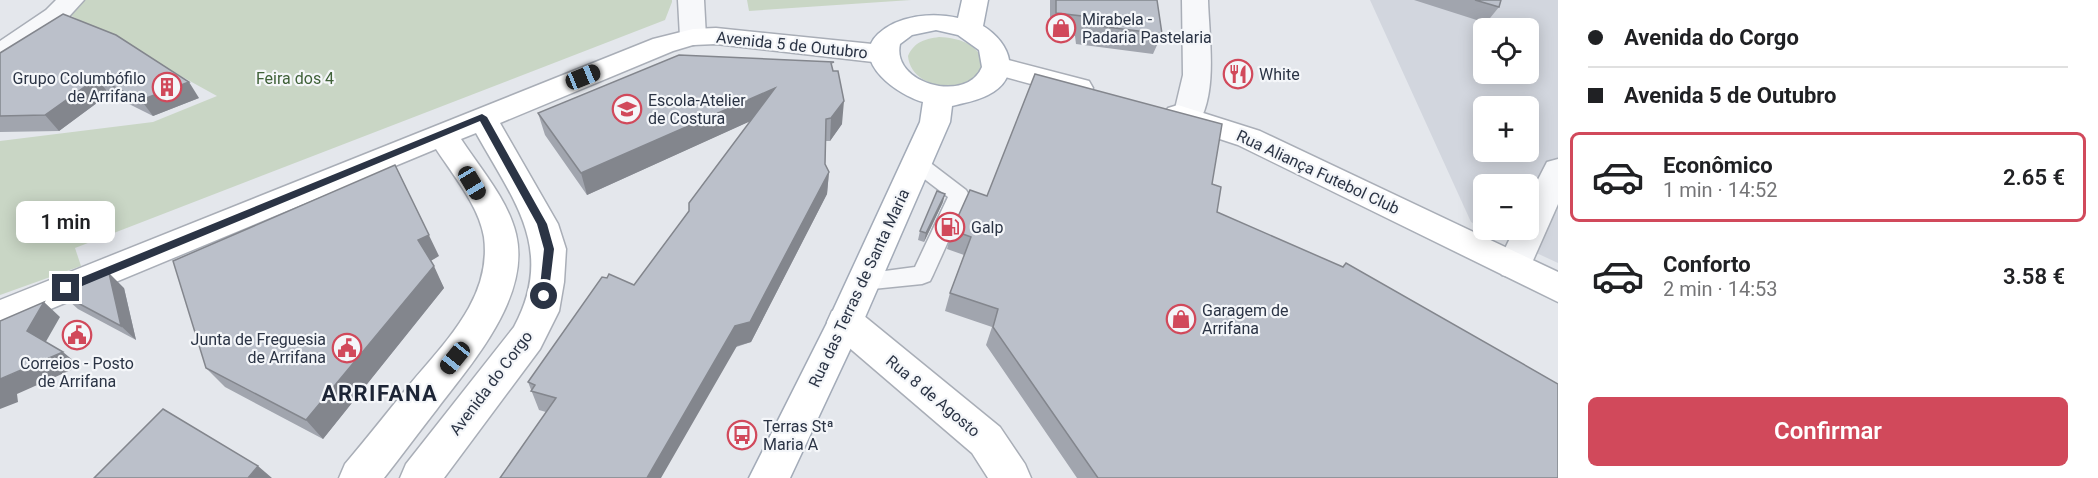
<!DOCTYPE html>
<html lang="pt">
<meta charset="utf-8">
<style>
body{margin:0;font-family:Roboto,sans-serif;background:#f6f6f6;color:#202124;height:100vh;display:flex;flex-direction:column;font-size:22px;white-space:nowrap}
*{box-sizing:border-box;margin:0}
p{font-size:20px;color:#757577}
.icon{flex:none;width:33px;height:33px;fill:none;stroke:currentColor;stroke-width:2;stroke-linecap:round;stroke-linejoin:round}
.map{position:relative;flex:1;overflow:hidden}
.side{display:flex;flex-direction:column;background:#fff;width:540px}
.side>*{flex:none}
.hud{display:grid;align-content:center;height:132px;padding:0 30px;background:#fff}
.fabs{position:absolute;left:1473px;top:18px;display:grid;gap:12px}
.fabs a{display:grid;place-items:center;width:66px;height:66px;border-radius:9px;background:#fff;box-shadow:0 3px 15px #0003;font-size:30px}
.end{position:absolute;width:27px;height:27px;margin:-14px;border:8px solid #2b3445;background:#fff;box-shadow:0 0 0 3px #fff}
.from{border-radius:50%}
.bubble{position:absolute;height:42px;border-radius:9px;background:#fff;box-shadow:0 3px 15px #0003;font-size:20px;font-weight:600;line-height:42px;text-align:center}
.car{position:absolute;width:18px;height:36px;margin:-18px -9px;border-radius:8px;box-shadow:0 0 4px 2px #0007;background:linear-gradient(#222 24%,#8ab4d8 0 40%,#222 0 76%,#8ab4d8 0 86%,#222 0)}
.hud b{display:flex;align-items:center;gap:21px;height:57px;font-size:22px}
.hud b+b{border-top:2px solid #e0e0e0}
.hud i{width:15px;height:15px;background:#202124}
ul{padding:0;list-style:none}
li{display:flex;align-items:center;gap:18px;height:90px;margin:0 12px 9px;padding:0 18px;border:3px solid transparent;border-radius:9px}
li div{flex:1}
li b{display:block;font-size:22px}
li em{font-style:normal;font-weight:600}
li.current{border-color:#d1495b}
li>.icon{width:54px;height:54px;stroke-width:1.5}
.cta{display:flex;gap:12px;margin-top:auto;padding:12px 30px}
.cta a{flex:1;height:69px;border-radius:9px;background:#d1495b;color:#fff;font-size:24px;font-weight:600;line-height:69px;text-align:center}
main{display:flex;flex:1;min-height:0}
.map>svg:first-child{display:block}
.built{fill:#d2d6de;fill-rule:evenodd}
.green{fill:#c9d6c5}
.lines{fill:none;stroke-linecap:round;stroke-linejoin:round}
.lane-casing{stroke:#a9aeb7;stroke-width:3}
.street-casing{stroke:#a9aeb7;stroke-width:3}
.secondary-casing{stroke:#a9aeb7;stroke-width:3}
.primary-casing{stroke:#a3abb8;stroke-width:3}
.lane{fill:#f7f8fa;fill-rule:evenodd}
.street{fill:#f7f8fa;fill-rule:evenodd}
.secondary{fill:#fff;fill-rule:evenodd}
.primary{fill:#fff;fill-rule:evenodd}
.wall{fill:#a1a5ae}
.shaded-wall{fill:#83868d}
.building{fill:#bbc0ca;stroke:#83868d;stroke-width:1.5}
.route{fill:#2b3445}
.labels{text-anchor:middle;dominant-baseline:central;stroke-width:4.5;stroke-linejoin:round;paint-order:stroke}
.poi-label{font-size:16px;fill:#2b3445;stroke:#f4f6f9;text-anchor:start}
.street-label{font-size:16px;fill:#2b3445;stroke:#f4f6f9}
.park-label{font-size:16px;fill:#3f6138;stroke:#f4f6f9}
.district-label{font-size:22px;font-weight:bold;letter-spacing:1.5px;fill:#1d2536;stroke:#f4f6f9}
</style>
<main>
<div class="map">
<svg width="1558" height="478" viewBox="0 0 1558 478">
<rect width="100%" height="100%" fill="#e4e7ec"/>
<path class="built" d="M 1370,0 L 1558,0 L 1558,263 L 1487,230 L 1528,230 L 1528,184 L 1484,184 L 1483,228 L 1471,222 ZM 1484,28 L 1528,28 L 1528,74 L 1484,74 ZM 1484,106 L 1528,106 L 1528,152 L 1484,152 Z"/>
<path class="green" d="M 84,0 L 672,0 L 672,2 L 665,20 L 75,248 L 81,266 L 0,295 L 0,141 L 153,122 L 217,96 L 68,14 Z
M 747,0 L 911,0 L 749,11 Z
M 939,37 C 959,38 976,43 984,62 L 979,77 C 972,80 964,85 956,86 C 935,88 910,79 908,56 C 914,42 925,39 939,37 Z"/>
<g class="lines">
<g class="lane-casing">
<path id="lane" d="M 917,156 L 924,158 L 966,190 L 969,195 L 933,275 L 930,281 L 922,284 L 863,290 L 855,287 L 852,281 L 855,275 L 915,267 L 948,197 L 910,168 L 907,163 L 910,158 Z"/>
</g>
<g class="street-casing">
<path id="street" d="M 56,0 L 84,0 L 64,22 L 10,60 L 0,63 L 0,41 L 46,10 Z
M 678,0 L 704,0 L 706,37 L 702,43 L 693,45 L 684,43 L 680,37 Z
M 1182,0 L 1208,0 C 1209,37 1218,92 1198,124 L 1188,127 L 1178,124 L 1173,117 L 1183,75 Z
M 1558,159 L 1558,204 L 1531,265 L 1526,275 L 1514,278 L 1502,275 L 1497,265 L 1514,230 L 1528,230 L 1528,199 L 1547,162 Z"/>
</g>
<g class="secondary-casing">
<path id="secondary" d="M 716,28 L 882,45 L 892,48 L 896,54 L 892,60 L 882,63 L 716,44 L 693,45 L 673,51 L 500,123 L 558,224 L 566,249 L 564,282 L 559,311 L 540,349 L 444,478 L 400,478 L 406,464 L 514,327 C 556,249 513,200 476,133 L 461,139 C 480,168 508,200 516,234 C 531,297 472,363 437,409 C 419,432 402,455 384,478 L 339,478 L 345,464 C 367,438 389,410 411,383 C 446,341 492,297 484,237 C 479,206 453,175 436,149 L 0,330 L 0,300 L 653,39 L 693,29 Z
M 997,57 L 1089,81 L 1093,88 L 1089,95 L 1079,97 L 987,72 L 983,66 L 987,60 Z
M 1178,105 L 1260,131 L 1558,272 L 1558,302 L 1238,145 L 1168,122 L 1163,115 L 1168,108 Z
M 845,307 L 858,311 L 1000,427 L 1025,464 L 1031,478 L 988,478 L 972,453 L 832,333 L 827,322 L 832,311 Z"/>
</g>
<g class="primary-casing">
<path id="primary" d="M 962,0 L 988,0 L 983,26 C 1011,43 1023,77 988,95 C 977,101 963,103 952,106 L 950,122 L 863,322 L 790,478 L 749,478 L 829,319 L 920,122 L 923,102 C 900,96 849,62 878,34 C 898,15 933,12 958,18 ZM 936,30 L 958,35 L 979,50 L 982,67 C 967,104 891,84 900,44 L 912,35 Z"/>
</g>
<use href="#lane" class="lane"/>
<use href="#street" class="street"/>
<use href="#secondary" class="secondary"/>
<use href="#primary" class="primary"/>
</g>
<path class="wall" d="M 1050,0 L 1157,0 L 1162,34 L 1153,54 L 1076,44 L 1075,36 L 1050,33 Z
M 1414,0 L 1501,0 L 1499,7 L 1486,23 Z
M 0,53 L 199,98 L 153,116 L 109,94 L 59,131 L 0,132 Z
M 833,71 L 842,124 L 830,141 L 825,141 L 825,164 L 829,172 L 827,194 L 751,342 L 546,412 L 539,410 L 528,382 L 634,285 L 689,211 L 750,121 L 587,195 L 545,135 L 538,113 Z
M 1212,184 L 1217,212 L 1558,478 L 1077,478 L 986,345 L 992,327 L 945,311 L 950,293 L 964,255 L 947,249 L 952,230 L 987,196 Z
M 943,202 L 924,242 L 918,240 L 920,231 Z
M 439,256 L 430,261 L 444,288 L 323,439 L 225,387 L 206,368 Z
M 124,288 L 136,340 L 78,309 L 61,294 Z"/>
<path class="shaded-wall" d="M 97,78 L 109,94 L 59,131 L 45,115 Z
M 189,82 L 199,98 L 153,116 L 141,100 Z
M 775,88 L 775,110 L 587,195 L 581,173 Z
M 844,101 L 842,124 L 830,141 L 831,118 Z
M 395,165 L 439,256 L 429,262 L 418,240 Z
M 829,172 L 827,194 L 751,342 L 737,346 L 661,478 L 647,478 L 735,326 Z
M 945,194 L 943,202 L 924,242 L 926,233 Z
M 434,266 L 444,288 L 323,439 L 306,420 Z
M 109,273 L 124,288 L 136,340 L 121,326 Z
M 44,302 L 60,317 L 44,345 L 27,331 Z
M 63,352 L 80,366 L 17,394 L 18,402 L 0,409 L 0,379 Z
M 258,466 L 272,478 L 248,478 Z"/>
<path class="building" d="M 1056,0 L 1157,0 L 1162,34 L 1083,24 L 1082,16 L 1056,13 Z
M 1475,0 L 1501,0 L 1499,7 Z
M 63,14 L 116,35 L 189,82 L 141,100 L 97,78 L 45,115 L 0,116 L 0,53 Z
M 679,55 L 834,62 L 831,63 L 833,71 L 838,71 L 844,101 L 831,118 L 826,119 L 825,164 L 829,172 L 750,322 L 735,326 L 647,478 L 500,478 L 556,398 L 531,391 L 535,385 L 528,382 L 602,277 L 607,278 L 609,274 L 634,285 L 689,211 L 689,203 L 775,88 L 581,173 L 538,113 Z
M 1035,74 L 1222,124 L 1212,184 L 1221,187 L 1217,212 L 1343,267 L 1346,263 L 1558,384 L 1558,478 L 1098,478 L 993,327 L 998,309 L 950,293 L 971,237 L 952,230 L 970,190 L 987,196 Z
M 395,165 L 429,235 L 418,240 L 434,266 L 306,420 L 206,368 L 173,261 Z
M 937,191 L 945,194 L 926,233 L 920,231 Z
M 109,273 L 121,326 L 61,294 Z
M 44,302 L 27,331 L 63,352 L 0,379 L 0,321 Z
M 163,409 L 258,466 L 248,478 L 94,478 Z"/>
<path class="route" d="M 482,114 L 487,117 L 547,224 L 554,249 L 548,299 L 541,299 L 539,296 L 544,249 L 537,224 L 480,121 L 70,291 L 66,292 L 61,288 L 63,285 Z"/>
<defs>
<g id="shop-ring" transform="scale(1.5)"><circle r="9.5" fill="#f4f6f9" stroke="#d1495b" stroke-width="1.5"/><path d="M-5-2.5h2.3a2.7 3.5 0 0 1 5.4 0H5L5.5 6h-11ZM-1.5-2.5h3a1.5 2.3 0 0 0-3 0Z" fill="#d1495b"/></g>
<g id="restaurant-ring" transform="scale(1.5)"><circle r="9.5" fill="#f4f6f9" stroke="#d1495b" stroke-width="1.5"/><path d="M-5-6h1v4h1v-4h1v4h1v-4h1v5L-1.5 .5V6h-2V.5L-5-1ZM5-6V6H3V1.5H1.5Q1.5-4 5-6Z" fill="#d1495b"/></g>
<g id="building-ring" transform="scale(1.5)"><circle r="9.5" fill="#f4f6f9" stroke="#d1495b" stroke-width="1.5"/><path d="M-4-6H4V6H1V3H-1V6H-4ZM-2.5-4.3h1.7v1.8h-1.7ZM.8-4.3h1.7v1.8H.8ZM-2.5-1h1.7V.8h-1.7ZM.8-1h1.7V.8H.8Z" fill="#d1495b"/></g>
<g id="school-ring" transform="scale(1.5)"><circle r="9.5" fill="#f4f6f9" stroke="#d1495b" stroke-width="1.5"/><path d="M0-5L7-2L0 1L-7-2ZM-4 1L0 2.5L4 1V4Q0 6-4 4Z" fill="#d1495b"/></g>
<g id="fuel-ring" transform="scale(1.5)"><circle r="9.5" fill="#f4f6f9" stroke="#d1495b" stroke-width="1.5"/><path d="M-5.5-6h7V0h2V4h1.3V-2.5L3-4.5l.8-.8L6-3V5H2.5V1h-1V6h-7ZM-4.2-4.7v3.2H.2V-4.7Z" fill="#d1495b"/></g>
<g id="civic-ring" transform="scale(1.5)"><circle r="9.5" fill="#f4f6f9" stroke="#d1495b" stroke-width="1.5"/><path d="M-.6-6.5H3V-4.5H.6V-3L4-1V1h2V6H-6V1h2V-1L-.6-3ZM-1.2 2.5V6h2.4V2.5Z" fill="#d1495b"/></g>
<g id="bus-ring" transform="scale(1.5)"><circle r="9.5" fill="#f4f6f9" stroke="#d1495b" stroke-width="1.5"/><path d="M-5-6H5V4H4V6H2V4H-2V6H-4V4H-5ZM-3.5-4V0h7V-4ZM-3.5 1.2v1.5H-2V1.2ZM2 1.2v1.5H3.5V1.2Z" fill="#d1495b"/></g>
</defs>
<g fill-rule="evenodd">
<use href="#shop-ring" x="1061" y="28"/>
<use href="#restaurant-ring" x="1238" y="74"/>
<use href="#building-ring" x="167" y="87"/>
<use href="#school-ring" x="627" y="109"/>
<use href="#fuel-ring" x="950" y="227"/>
<use href="#shop-ring" x="1181" y="319"/>
<use href="#civic-ring" x="77" y="335"/>
<use href="#civic-ring" x="347" y="348"/>
<use href="#bus-ring" x="742" y="435"/>
</g>
<g class="labels">
<g class="poi-label">
<text x="1082" y="19">Mirabela -<tspan x="1082" dy="18">Padaria Pastelaria</tspan></text>
<text x="1259" y="74">White</text>
<text x="146" y="78" text-anchor="end">Grupo Columbófilo<tspan x="146" dy="18">de Arrifana</tspan></text>
<text x="648" y="100">Escola-Atelier<tspan x="648" dy="18">de Costura</tspan></text>
<text x="971" y="227">Galp</text>
<text x="1202" y="310">Garagem de<tspan x="1202" dy="18">Arrifana</tspan></text>
<text x="326" y="339" text-anchor="end">Junta de Freguesia<tspan x="326" dy="18">de Arrifana</tspan></text>
<text x="77" y="363" text-anchor="middle">Correios - Posto<tspan x="77" dy="18">de Arrifana</tspan></text>
<text x="763" y="426">Terras Stª<tspan x="763" dy="18">Maria A</tspan></text>
</g>
<g class="street-label">
<text transform="translate(792 45) rotate(6)">Avenida 5 de Outubro</text>
<text transform="translate(1318 172) rotate(25)">Rua Aliança Futebol Club</text>
<text transform="translate(859 288) rotate(-65)">Rua das Terras de Santa Maria</text>
<text transform="translate(491 383) rotate(-53)">Avenida do Corgo</text>
<text transform="translate(933 396) rotate(40)">Rua 8 de Agosto</text>
</g>
<g class="park-label">
<text x="295" y="78">Feira dos 4</text>
</g>
<g class="district-label">
<text x="380" y="393">ARRIFANA</text>
</g>
</g>
</svg>
<div class="fabs">
<a><svg class="icon" aria-label="locate" viewBox="0 0 24 24"><circle cx="12" cy="12" r="6"/><path d="M12 2v4M12 18v4M2 12h4M18 12h4"/></svg></a>
<a>+</a>
<a>−</a>
</div>
<i class="end from" style="left:544px;top:296px"></i>
<i class="end" style="left:66px;top:288px"></i>
<div class="bubble" style="left:16px;top:201px;width:99px">1 min</div>
<i class="car" style="left:583px;top:77px;rotate:68deg"></i>
<i class="car" style="left:472px;top:183px;rotate:149deg"></i>
<i class="car" style="left:455px;top:358px;rotate:219deg"></i>
</div>
<section class="side">
<div class="hud">
<b><i class="from"></i>Avenida do Corgo</b>
<b><i></i>Avenida 5 de Outubro</b>
</div>
<ul>
<li class="current"><svg class="icon" aria-label="car" viewBox="0 0 24 24"><path d="M5 17H2v-5l4-1 3-4h7l3 4 3 1v5h-3M9 17h6M6 11h13"/><circle cx="7" cy="17" r="2"/><circle cx="17" cy="17" r="2"/></svg><div><b>Econômico</b><p>1 min · 14:52</p></div><em>2.65 €</em></li>
<li><svg class="icon" aria-label="car" viewBox="0 0 24 24"><path d="M5 17H2v-5l4-1 3-4h7l3 4 3 1v5h-3M9 17h6M6 11h13"/><circle cx="7" cy="17" r="2"/><circle cx="17" cy="17" r="2"/></svg><div><b>Conforto</b><p>2 min · 14:53</p></div><em>3.58 €</em></li>
</ul>
<div class="cta"><a>Confirmar</a></div>
</section>
</main>
